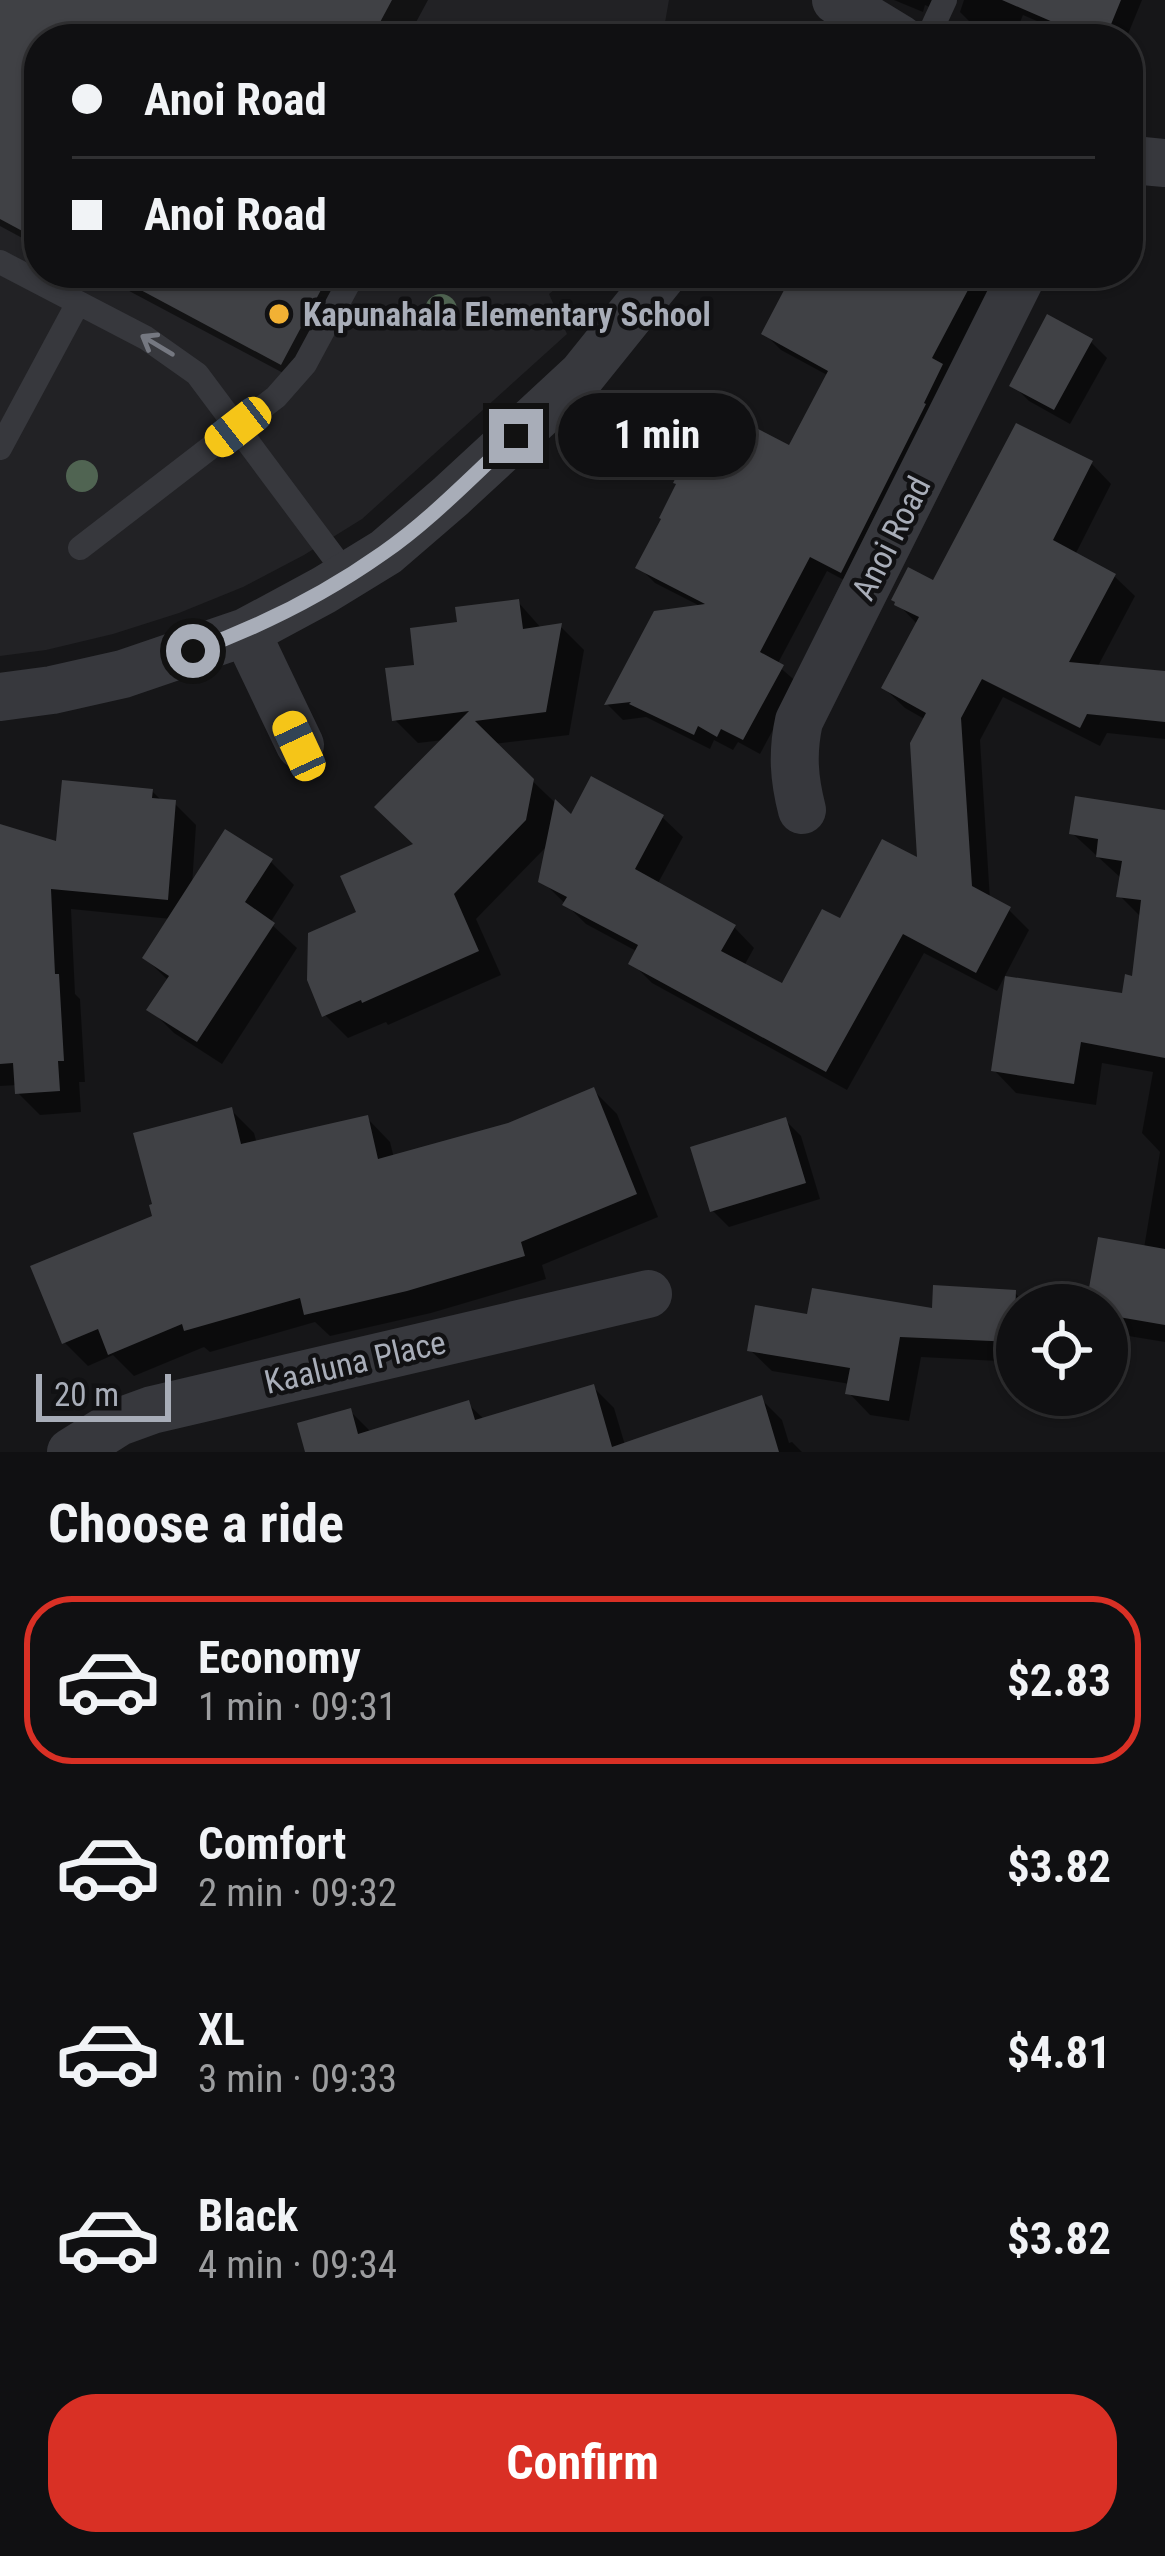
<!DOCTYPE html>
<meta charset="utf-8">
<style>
body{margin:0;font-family:"Roboto Condensed",sans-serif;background:#19191b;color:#f1f3f6;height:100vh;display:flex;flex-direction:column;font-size:45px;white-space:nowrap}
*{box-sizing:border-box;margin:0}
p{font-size:39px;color:#9c9d9f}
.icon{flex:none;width:66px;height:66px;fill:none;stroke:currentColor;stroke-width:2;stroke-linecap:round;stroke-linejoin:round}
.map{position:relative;height:1452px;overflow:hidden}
.panel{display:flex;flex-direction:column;background:#101012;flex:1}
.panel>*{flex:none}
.hud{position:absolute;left:24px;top:24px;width:1119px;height:264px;border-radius:48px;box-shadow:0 3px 9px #0004,0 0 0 3px #303032;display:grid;align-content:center;height:264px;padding:0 48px;background:#101012}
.tools{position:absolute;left:996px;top:1284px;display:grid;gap:24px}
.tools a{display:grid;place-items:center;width:132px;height:132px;border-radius:50%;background:#101012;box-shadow:0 3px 9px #0004,0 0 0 3px #303032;font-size:60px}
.scale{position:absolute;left:36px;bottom:30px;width:135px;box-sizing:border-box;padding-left:12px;border:6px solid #a8adb8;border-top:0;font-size:33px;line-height:42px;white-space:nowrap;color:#a8adb8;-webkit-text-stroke:9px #111113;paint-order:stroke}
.end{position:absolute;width:54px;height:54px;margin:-27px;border:15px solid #a8adb8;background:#111;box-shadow:0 0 0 6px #111}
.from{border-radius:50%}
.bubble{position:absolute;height:84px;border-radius:42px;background:#101012;box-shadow:0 3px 9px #0004,0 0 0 3px #303032;font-size:39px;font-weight:700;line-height:84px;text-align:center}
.car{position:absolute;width:36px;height:72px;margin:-36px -18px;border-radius:15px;box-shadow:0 0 9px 3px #0007;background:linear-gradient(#f5c518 24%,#345 0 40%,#f5c518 0 76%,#345 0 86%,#f5c518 0)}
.hud b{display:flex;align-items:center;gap:42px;height:114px;font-size:45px}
.hud b+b{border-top:3px solid #303032}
.hud i{width:30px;height:30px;background:#f1f3f6}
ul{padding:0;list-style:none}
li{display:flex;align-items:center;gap:36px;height:168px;margin:0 24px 18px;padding:0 24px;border:6px solid transparent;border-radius:48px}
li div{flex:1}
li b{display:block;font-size:45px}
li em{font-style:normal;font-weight:700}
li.on{border-color:#d93025}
li>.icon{width:108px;height:108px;stroke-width:1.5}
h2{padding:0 48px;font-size:54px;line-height:144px}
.button{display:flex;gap:24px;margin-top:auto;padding:24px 48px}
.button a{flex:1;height:138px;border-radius:48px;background:#d93025;color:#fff;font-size:48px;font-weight:700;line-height:138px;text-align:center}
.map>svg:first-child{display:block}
.built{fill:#222225}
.shadow{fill:#0007}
.building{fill:#404145}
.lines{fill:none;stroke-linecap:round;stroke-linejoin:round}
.lane{stroke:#37383d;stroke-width:24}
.street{stroke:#37383d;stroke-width:48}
.tree{fill:#506452}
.oneway{stroke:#757881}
.route{stroke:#a8adb8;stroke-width:15}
.poi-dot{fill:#f2b134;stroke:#111113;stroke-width:4.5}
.labels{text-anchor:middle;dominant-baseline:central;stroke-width:9;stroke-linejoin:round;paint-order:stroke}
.poi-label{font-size:33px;font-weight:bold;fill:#a8adb8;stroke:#111113;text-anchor:start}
.street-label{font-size:33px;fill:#a8adb8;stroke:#111113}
</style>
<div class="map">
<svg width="1165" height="1452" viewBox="0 0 1165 1452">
<rect width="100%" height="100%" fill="#161618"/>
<path class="built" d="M 0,0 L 669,0 L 662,39 L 39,39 L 39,273 L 575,273 L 549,294 L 567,334 L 362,519 L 304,555 L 243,587 L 179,613 L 113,634 L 46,650 L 0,656 Z"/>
<path class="shadow" d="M 0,0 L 324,0 L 319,39 L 39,39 L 39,247 L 0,226 Z
M 329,0 L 428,0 L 407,39 L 401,39 Z
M 894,0 L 952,0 L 943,13 L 925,5 L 923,12 Z
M 964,0 L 1142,0 L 1126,39 L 1078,39 L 1023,15 L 1013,39 L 1002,39 L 976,28 L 960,12 Z
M 86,273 L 361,273 L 302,383 L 116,284 L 114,288 Z
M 796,273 L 995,273 L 999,276 L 857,587 L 827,571 L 777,665 L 798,683 L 760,754 L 738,742 L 733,750 L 714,740 L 710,749 L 646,717 L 623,720 L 607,704 L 702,607 L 655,583 L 639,567 L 704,453 L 791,449 L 829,376 L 781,350 L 765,334 Z
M 1091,342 L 1107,358 L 1070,424 L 1029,401 L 1013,385 Z
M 1091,463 L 1111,484 L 1075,555 L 1114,576 L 1135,596 L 1097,668 L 1165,674 L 1165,739 L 1107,733 L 1100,746 L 1003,697 L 980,740 L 990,900 L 1009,910 L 1029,930 L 997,991 L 924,953 L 847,1090 L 652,983 L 632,963 L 638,952 L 586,924 L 542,881 L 549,844 L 476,919 L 501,975 L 388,1025 L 386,1022 L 348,1038 L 325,1015 L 359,914 L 417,845 L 444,740 L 418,743 L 395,720 L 417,668 L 460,625 L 518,602 L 542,629 L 561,627 L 584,650 L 569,735 L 494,744 L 572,819 L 662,817 L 683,837 L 657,885 L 734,927 L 754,948 L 744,966 L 783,987 L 841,922 L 920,862 L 926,720 L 905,708 L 884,688 L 918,625 L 898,604 L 935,584 Z
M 152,791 L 163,802 L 174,803 L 196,825 L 192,886 L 271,862 L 294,885 L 270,923 L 297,948 L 222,1064 L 174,1033 L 150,1009 L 169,981 L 145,958 L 171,919 L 71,909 L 75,994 L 80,999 L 85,1082 L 79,1082 L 81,1112 L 40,1115 L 18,1093 L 18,1085 L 0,1086 L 0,827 L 59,845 Z
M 1165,813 L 1165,1342 L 1110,1333 L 1107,1329 L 1107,1305 L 1089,1305 L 1144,1248 L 1160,1152 L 1142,1133 L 1153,1072 L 1102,1063 L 1096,1105 L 1016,1093 L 994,1070 L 1124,996 L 1135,979 L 1142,918 L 1120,896 L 1122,879 L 1072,833 Z
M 594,1091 L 617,1114 L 658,1217 L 542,1265 L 546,1279 L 431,1313 L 330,1336 L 315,1322 L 210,1352 L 204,1347 L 134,1376 L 113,1355 L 88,1366 L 65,1343 L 231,1110 L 254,1133 L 257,1144 L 367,1118 L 390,1142 L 394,1158 L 509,1126 Z
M 785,1120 L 801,1136 L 820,1199 L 729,1227 L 713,1211 Z
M 1015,1293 L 1027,1305 L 1017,1305 L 1017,1362 L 921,1357 L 909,1421 L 870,1415 L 849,1393 L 850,1384 L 772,1371 L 750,1350 L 810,1317 L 934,1312 Z
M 593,1387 L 614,1408 L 625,1445 L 761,1399 L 782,1420 L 789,1443 L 792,1442 L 802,1452 L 308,1452 L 350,1411 L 372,1433 L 468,1404 L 485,1420 Z"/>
<path class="building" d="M 0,0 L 392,0 L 371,39 L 39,39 L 39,240 L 0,219 Z
M 1002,0 L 1121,0 L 1105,39 L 1092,39 Z
M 109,273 L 330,273 L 281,365 Z
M 793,273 L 977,273 L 932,358 L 943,364 L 924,403 L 926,404 L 841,573 L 810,557 L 760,652 L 784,665 L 743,740 L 721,729 L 717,737 L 698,726 L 694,735 L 629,704 L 631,702 L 604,705 L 654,611 L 705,604 L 635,568 L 661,519 L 659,518 L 676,484 L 673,483 L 693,444 L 702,449 L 723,411 L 789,445 L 828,371 L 761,334 Z
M 1047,314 L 1093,339 L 1054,410 L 1009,386 Z
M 1016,423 L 1093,461 L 1053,540 L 1116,574 L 1069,662 L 1165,671 L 1165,722 L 1087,714 L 1080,728 L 982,679 L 961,718 L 972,886 L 1011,907 L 976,973 L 903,934 L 826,1072 L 628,964 L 638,945 L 562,905 L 567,897 L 538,882 L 555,799 L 571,814 L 591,776 L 664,815 L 635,869 L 736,925 L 721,951 L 782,983 L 822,909 L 840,918 L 882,839 L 917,857 L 910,743 L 926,713 L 881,688 L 919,617 L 894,605 L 895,602 L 891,600 L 908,567 L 933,580 Z
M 519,599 L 523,629 L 562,623 L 546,712 L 475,721 L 534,779 L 526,820 L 454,894 L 479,951 L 362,1003 L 361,1000 L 322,1017 L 307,980 L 308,933 L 356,912 L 340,876 L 413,844 L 374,807 L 469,711 L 392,721 L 385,668 L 414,665 L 410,628 L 457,622 L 455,607 Z
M 62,780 L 153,789 L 152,798 L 176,800 L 168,900 L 51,889 L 55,974 L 59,974 L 64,1061 L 58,1061 L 60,1091 L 15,1094 L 13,1063 L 0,1064 L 0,824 L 56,841 Z
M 1075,796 L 1165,810 L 1165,1058 L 1081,1042 L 1074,1084 L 991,1071 L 1005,976 L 1122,993 L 1125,974 L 1132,976 L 1141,900 L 1116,897 L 1122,861 L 1096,857 L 1098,839 L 1069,834 Z
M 225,829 L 273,859 L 245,902 L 275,923 L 197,1042 L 146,1010 L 169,976 L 142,958 Z
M 594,1087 L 637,1194 L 521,1242 L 525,1256 L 407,1291 L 304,1315 L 300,1298 L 184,1331 L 182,1324 L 108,1355 L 98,1329 L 62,1344 L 30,1266 L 152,1216 L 149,1205 L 152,1204 L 133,1133 L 232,1107 L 241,1144 L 368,1115 L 378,1159 L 508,1123 Z
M 786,1117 L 806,1183 L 710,1212 L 690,1147 Z
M 1098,1237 L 1165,1249 L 1165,1325 L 1107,1315 L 1107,1305 L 1086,1305 Z
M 933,1285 L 1016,1290 L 1014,1342 L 900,1337 L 889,1401 L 845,1394 L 850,1368 L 747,1351 L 755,1305 L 807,1314 L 812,1288 L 932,1308 Z
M 594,1384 L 612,1447 L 762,1395 L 779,1452 L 305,1452 L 297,1423 L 351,1408 L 358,1434 L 469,1400 L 475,1420 Z"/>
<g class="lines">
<path class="lane" d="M 927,39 L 945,0
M 0,262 L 146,338 L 197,374 L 347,575
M 0,448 L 78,303
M 80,548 L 276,397 L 305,364 L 354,273"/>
<path class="street" d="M 836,0 L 900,39
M 1128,163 L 1143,161 L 1165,163
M 246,632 L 300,745
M 0,697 L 52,690 L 123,674 L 246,632 L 324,590 L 386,552 L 451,496 L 582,375 L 664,273
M 802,810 C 794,779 792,753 799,721 L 1023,273
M 71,1452 L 119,1422 L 152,1410 L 648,1294"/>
</g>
<g class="tree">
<circle cx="441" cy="310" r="16"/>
<circle cx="82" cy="476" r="16"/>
</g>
<defs><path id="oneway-shaft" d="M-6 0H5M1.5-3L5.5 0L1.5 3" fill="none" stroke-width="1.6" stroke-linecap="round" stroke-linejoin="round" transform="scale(3)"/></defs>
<use class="oneway" href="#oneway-shaft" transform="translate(157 345) rotate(-149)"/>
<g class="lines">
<path class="route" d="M 193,651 C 259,627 325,594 383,553 C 431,520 473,475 516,436"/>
</g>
<circle class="poi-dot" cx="279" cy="314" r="12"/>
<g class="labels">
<g class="poi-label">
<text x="303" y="314">Kapunahala Elementary School</text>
</g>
<g class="street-label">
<text transform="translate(891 538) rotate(-63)">Anoi Road</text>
<text transform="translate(355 1362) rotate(-13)">Kaaluna Place</text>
</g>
</g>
</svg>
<div class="tools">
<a><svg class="icon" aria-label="locate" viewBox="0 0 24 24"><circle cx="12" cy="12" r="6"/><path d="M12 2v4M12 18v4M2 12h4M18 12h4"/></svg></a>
</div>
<div class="scale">20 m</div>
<i class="end from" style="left:193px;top:651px"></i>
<i class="end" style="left:516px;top:436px"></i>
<div class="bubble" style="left:558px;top:393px;width:198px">1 min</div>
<i class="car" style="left:238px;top:427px;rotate:232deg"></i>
<i class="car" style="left:299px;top:746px;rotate:335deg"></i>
<div class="hud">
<b><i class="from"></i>Anoi Road</b>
<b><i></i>Anoi Road</b>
</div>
</div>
<section class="panel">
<h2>Choose a ride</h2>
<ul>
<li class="on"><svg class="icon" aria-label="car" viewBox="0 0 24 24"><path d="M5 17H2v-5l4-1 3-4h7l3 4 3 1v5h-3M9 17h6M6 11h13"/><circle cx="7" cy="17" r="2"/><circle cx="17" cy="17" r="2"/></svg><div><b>Economy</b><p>1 min · 09:31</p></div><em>$2.83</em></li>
<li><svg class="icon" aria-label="car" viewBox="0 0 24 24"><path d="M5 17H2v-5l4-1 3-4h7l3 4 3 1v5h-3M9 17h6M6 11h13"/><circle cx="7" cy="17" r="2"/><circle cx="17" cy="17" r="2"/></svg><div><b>Comfort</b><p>2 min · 09:32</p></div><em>$3.82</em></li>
<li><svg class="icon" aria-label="car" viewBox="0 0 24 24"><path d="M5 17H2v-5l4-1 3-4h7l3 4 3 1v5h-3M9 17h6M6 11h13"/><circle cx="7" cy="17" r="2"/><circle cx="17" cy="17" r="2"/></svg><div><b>XL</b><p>3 min · 09:33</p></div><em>$4.81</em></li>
<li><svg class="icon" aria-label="car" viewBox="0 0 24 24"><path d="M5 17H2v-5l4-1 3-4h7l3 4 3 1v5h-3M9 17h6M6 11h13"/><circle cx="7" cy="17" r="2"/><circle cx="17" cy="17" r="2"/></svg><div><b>Black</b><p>4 min · 09:34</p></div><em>$3.82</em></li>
</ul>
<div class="button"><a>Confirm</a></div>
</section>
